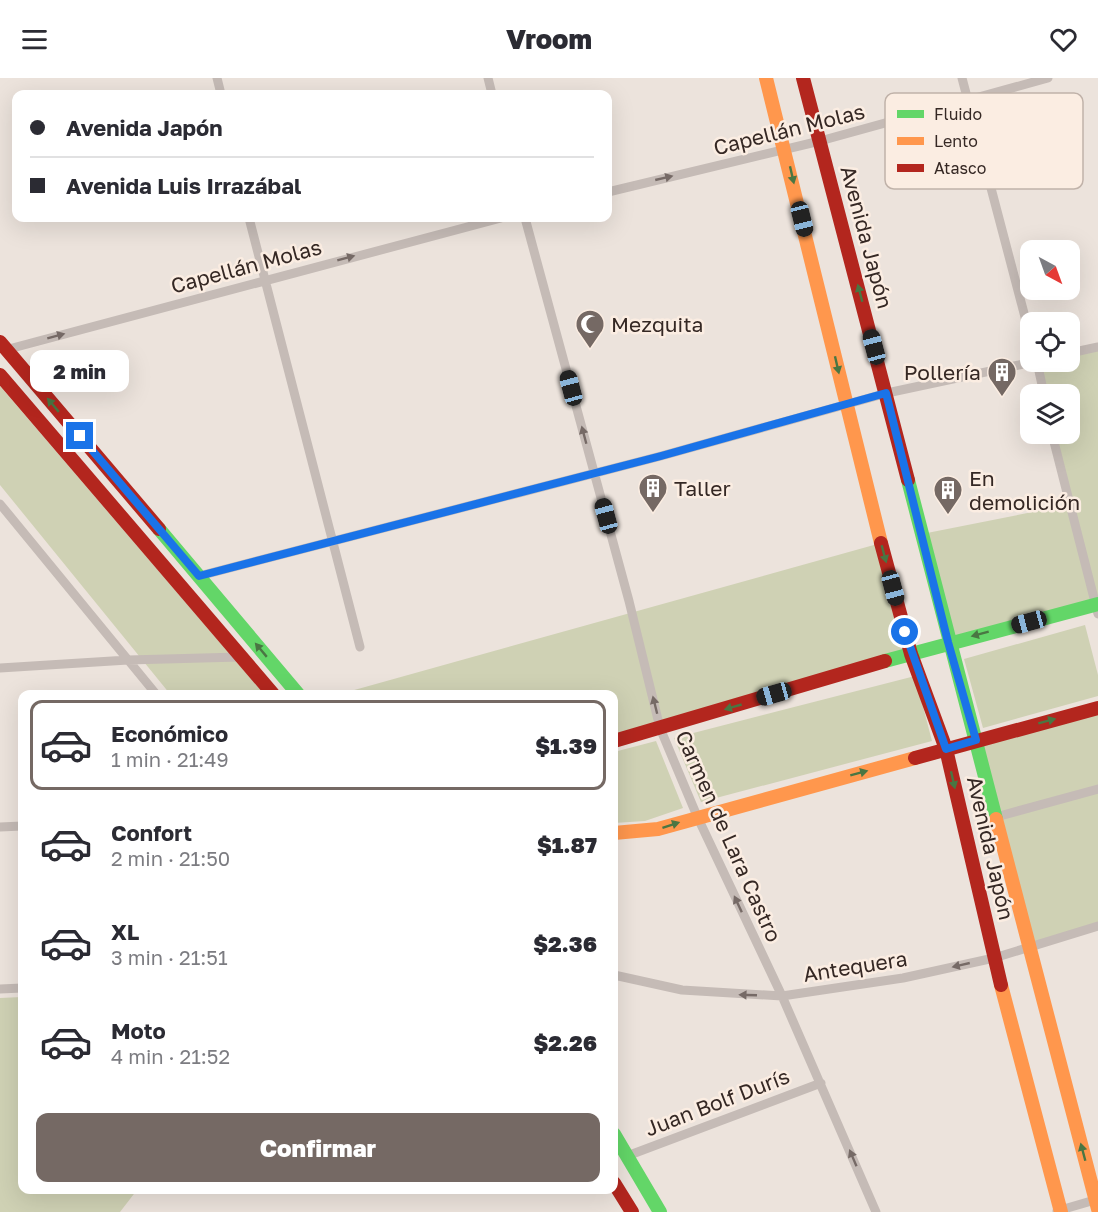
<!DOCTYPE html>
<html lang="es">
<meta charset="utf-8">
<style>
body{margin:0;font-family:"Golos Text",sans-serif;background:#f2f2f3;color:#2b2b33;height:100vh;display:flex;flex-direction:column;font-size:22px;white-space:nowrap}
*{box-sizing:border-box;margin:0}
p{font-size:20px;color:#7c7c81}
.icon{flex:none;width:33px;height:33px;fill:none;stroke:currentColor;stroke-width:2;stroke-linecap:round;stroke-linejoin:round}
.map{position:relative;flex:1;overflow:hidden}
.sheet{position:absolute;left:18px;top:612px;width:600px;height:504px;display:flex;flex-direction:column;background:#fff;border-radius:12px;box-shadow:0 6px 24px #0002}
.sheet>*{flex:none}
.top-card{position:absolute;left:12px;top:12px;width:600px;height:132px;border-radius:12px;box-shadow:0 6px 24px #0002;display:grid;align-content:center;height:132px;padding:0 18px;background:#fff}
.needle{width:39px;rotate:139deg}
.buttons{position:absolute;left:1020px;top:162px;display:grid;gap:12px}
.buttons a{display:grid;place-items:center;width:60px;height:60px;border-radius:12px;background:#fff;box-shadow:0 6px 24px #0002;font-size:30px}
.end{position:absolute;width:27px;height:27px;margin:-14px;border:8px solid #1a73e8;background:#fff;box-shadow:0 0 0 3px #fff}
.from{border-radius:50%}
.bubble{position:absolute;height:42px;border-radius:12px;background:#fff;box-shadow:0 6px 24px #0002;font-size:20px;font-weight:800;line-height:42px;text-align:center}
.car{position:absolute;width:18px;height:36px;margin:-18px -9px;border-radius:8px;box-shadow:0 0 4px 2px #0007;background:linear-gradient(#222 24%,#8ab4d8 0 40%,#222 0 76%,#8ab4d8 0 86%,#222 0)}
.top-card b{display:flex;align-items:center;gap:21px;height:57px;font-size:22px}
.top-card b+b{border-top:2px solid #e1e1e2}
.top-card i{width:15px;height:15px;background:#2b2b33}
ul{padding:10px 0 0;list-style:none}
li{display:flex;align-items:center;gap:18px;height:90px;margin:0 12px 9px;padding:0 6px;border:3px solid transparent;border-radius:12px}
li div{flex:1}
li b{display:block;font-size:22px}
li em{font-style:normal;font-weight:800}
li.on{border-color:#756964}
li>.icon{width:54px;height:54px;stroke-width:1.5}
.button{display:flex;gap:12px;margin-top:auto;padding:12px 18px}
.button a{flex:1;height:69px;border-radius:12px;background:#756964;color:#fff;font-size:24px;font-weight:800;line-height:69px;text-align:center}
header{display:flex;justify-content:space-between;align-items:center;height:78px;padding:0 18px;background:#fff;font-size:27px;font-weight:800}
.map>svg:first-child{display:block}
.green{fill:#cfd1b4}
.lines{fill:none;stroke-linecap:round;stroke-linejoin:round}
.street{stroke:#c5bbb6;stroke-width:9}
.fast{stroke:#63d668;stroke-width:14}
.slow{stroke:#ff974d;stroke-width:14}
.jam{stroke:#b3261e;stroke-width:14}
.oneway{fill:#4a7643}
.oneway2{fill:#766a66}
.route{stroke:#1a73e8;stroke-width:8}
.labels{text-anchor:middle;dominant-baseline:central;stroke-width:5;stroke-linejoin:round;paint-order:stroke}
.street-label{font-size:21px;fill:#352824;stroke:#fbede2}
.poi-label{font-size:21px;fill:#352824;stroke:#fbede2;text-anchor:start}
.key{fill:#fbede2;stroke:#c0b2a9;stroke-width:1.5}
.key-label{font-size:16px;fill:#352824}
</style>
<header><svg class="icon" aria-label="menu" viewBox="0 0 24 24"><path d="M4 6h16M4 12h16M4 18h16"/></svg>Vroom<svg class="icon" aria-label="heart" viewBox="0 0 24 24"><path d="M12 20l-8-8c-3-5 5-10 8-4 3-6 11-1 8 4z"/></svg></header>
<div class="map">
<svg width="1098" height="1134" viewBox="0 0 1098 1134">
<rect width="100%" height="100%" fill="#ece3dc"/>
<path class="green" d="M 1098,268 L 1098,526 L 948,564 L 922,456 L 1068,427 L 1052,356 L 1070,356 L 1070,316 L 1044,316 L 1037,284 L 1070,284 L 1070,275 Z
M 0,308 L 264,616 L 170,616 L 0,407 Z
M 881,465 L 911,576 L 614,663 L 614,616 L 340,616 Z
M 1085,547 L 1098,597 L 1098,618 L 983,650 L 964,581 Z
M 915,598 L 932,663 L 701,724 L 674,660 Z
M 1098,630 L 1098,848 L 1028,868 L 976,662 Z
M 656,663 L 683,730 L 645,743 L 614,745 L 614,674 Z
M 22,919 L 22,1112 L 137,1112 L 120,1134 L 0,1134 L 0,920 Z"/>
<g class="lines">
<path class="street" d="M 217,0 L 221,16
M 488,0 L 492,16
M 962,0 L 1030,258
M 608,114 L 820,63 L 1048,0
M 249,140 L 360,569
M 525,140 L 629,523 L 660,650 L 697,738 L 782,918 L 876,1134
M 5,272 L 501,140
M 1070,275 L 1098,269
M 1037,284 L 1044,316
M 1052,356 L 1098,536
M 0,426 L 156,616
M 199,498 L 661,378 L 887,315 L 1033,284
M 0,590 L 128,582 L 240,579
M 996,739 L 1098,711
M 0,749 L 22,748
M 614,897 L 682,912 L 782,918 L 903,900 L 994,880 L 1098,848
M 0,911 L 22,910
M 627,1078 L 821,1005
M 1057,1133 L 1098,1121"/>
<path class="fast" d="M 908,402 L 996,741
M 159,451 L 298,616
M 885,583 L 1098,526
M 614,1056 L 660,1134"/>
<path class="slow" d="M 766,0 L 881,465
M 996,741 L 1098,1131
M 614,755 L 658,751 L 915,680
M 1001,907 L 1061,1134"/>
<path class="jam" d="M 803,0 L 908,402
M 0,264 L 159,451
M 0,297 L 273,616
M 881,465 L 911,576 L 946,671 L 1001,907
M 614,663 L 885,583
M 915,680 L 1098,630
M 614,1105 L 632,1134"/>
</g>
<defs><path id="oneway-solid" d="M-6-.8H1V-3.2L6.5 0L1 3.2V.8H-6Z" transform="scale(1.5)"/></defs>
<g class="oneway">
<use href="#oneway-solid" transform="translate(792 97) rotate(77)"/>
<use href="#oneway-solid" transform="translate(860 215) rotate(-105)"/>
<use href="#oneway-solid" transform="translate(837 287) rotate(77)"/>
<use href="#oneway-solid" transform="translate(53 327) rotate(-130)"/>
<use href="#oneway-solid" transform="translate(884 476) rotate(75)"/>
<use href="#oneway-solid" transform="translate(980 556) rotate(165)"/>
<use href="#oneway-solid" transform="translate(261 572) rotate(-130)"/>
<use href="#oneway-solid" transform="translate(733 629) rotate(164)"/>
<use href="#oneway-solid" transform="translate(1047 643) rotate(-15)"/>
<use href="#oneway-solid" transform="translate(859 695) rotate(-15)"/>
<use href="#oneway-solid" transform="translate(953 702) rotate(77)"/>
<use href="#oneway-solid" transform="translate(671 747) rotate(-18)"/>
<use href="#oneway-solid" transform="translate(1083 1074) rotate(-105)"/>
</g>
<g class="oneway2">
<use href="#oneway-solid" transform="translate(664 100) rotate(-13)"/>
<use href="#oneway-solid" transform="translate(346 180) rotate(-15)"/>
<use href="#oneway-solid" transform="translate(56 258) rotate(-15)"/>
<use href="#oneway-solid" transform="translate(584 357) rotate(-105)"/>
<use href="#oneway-solid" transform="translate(655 627) rotate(-104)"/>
<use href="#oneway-solid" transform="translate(738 826) rotate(-115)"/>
<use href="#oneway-solid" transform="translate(961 887) rotate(167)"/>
<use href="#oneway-solid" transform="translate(748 917) rotate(-178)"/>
<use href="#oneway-solid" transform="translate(853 1080) rotate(-113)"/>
</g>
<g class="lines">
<path class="route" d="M 80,358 L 199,498 L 661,378 L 886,315 L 948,564 L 976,662 L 946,671 L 905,554"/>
</g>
<defs>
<g id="mosque-pin" transform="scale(1.5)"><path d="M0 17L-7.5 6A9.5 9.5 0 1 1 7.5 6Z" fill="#756964" stroke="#fbede2"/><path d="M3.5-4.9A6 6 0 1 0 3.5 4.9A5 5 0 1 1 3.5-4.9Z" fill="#fff"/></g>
<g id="building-pin" transform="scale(1.5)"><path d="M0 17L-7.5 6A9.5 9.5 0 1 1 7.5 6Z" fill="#756964" stroke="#fbede2"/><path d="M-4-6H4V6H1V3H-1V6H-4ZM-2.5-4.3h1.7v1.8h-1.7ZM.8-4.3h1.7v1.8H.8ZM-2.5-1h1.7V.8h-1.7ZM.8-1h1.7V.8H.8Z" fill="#fff"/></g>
</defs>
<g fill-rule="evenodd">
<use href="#mosque-pin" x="590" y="246"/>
<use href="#building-pin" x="1002" y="294"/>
<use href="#building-pin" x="653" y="410"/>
<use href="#building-pin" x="948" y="412"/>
</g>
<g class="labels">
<g class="street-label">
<text transform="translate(789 51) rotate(-14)">Capellán Molas</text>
<text transform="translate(867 159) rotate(75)">Avenida Japón</text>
<text transform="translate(246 188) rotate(-15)">Capellán Molas</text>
<text transform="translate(729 758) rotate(66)">Carmen de Lara Castro</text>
<text transform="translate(991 770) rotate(77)">Avenida Japón</text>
<text transform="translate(855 888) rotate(-9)">Antequera</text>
<text transform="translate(717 1024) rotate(-21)">Juan Bolf Durís</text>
</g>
<g class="poi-label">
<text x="611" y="246">Mezquita</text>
<text x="981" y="294" text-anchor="end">Pollería</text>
<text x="969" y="400">En<tspan x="969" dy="24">demolición</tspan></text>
<text x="674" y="410">Taller</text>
</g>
</g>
<rect x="885" y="15" width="198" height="96" rx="9" class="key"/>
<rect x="897" y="32" width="27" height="8" fill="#63d668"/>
<rect x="897" y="59" width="27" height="8" fill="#ff974d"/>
<rect x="897" y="86" width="27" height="8" fill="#b3261e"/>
<g class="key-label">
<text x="934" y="42">Fluido</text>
<text x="934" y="69">Lento</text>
<text x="934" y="96">Atasco</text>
</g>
</svg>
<div class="buttons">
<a><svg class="needle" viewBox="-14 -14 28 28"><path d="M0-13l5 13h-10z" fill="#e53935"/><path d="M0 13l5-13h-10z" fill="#7c7c81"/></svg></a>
<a><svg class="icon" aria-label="locate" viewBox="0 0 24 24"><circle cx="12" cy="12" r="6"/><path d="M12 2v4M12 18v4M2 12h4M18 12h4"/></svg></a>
<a><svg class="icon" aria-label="layers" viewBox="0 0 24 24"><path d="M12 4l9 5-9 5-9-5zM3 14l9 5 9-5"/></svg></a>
</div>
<i class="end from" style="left:905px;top:554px"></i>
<i class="end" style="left:80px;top:358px"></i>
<div class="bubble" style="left:30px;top:272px;width:99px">2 min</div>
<i class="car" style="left:802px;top:141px;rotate:166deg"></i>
<i class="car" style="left:874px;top:269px;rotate:345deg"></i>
<i class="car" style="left:571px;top:310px;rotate:345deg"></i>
<i class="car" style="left:606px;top:438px;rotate:345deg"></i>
<i class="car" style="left:893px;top:510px;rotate:165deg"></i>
<i class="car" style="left:1029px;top:544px;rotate:255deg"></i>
<i class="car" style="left:774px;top:616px;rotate:254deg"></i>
<div class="top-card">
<b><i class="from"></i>Avenida Japón</b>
<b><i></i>Avenida Luis Irrazábal</b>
</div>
<section class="sheet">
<ul>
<li class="on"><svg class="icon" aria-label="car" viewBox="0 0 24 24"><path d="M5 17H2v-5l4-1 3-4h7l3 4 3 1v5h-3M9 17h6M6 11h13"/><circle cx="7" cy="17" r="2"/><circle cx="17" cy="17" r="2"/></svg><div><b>Económico</b><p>1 min · 21:49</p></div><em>$1.39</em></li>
<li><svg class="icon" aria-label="car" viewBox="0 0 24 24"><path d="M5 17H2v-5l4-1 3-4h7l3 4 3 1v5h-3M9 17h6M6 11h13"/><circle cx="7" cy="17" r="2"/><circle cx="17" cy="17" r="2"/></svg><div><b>Confort</b><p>2 min · 21:50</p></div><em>$1.87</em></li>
<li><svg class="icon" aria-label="car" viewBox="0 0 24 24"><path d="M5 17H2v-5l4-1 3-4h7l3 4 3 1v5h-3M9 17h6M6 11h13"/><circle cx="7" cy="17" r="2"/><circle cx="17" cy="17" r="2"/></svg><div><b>XL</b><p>3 min · 21:51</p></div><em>$2.36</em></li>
<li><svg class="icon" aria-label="car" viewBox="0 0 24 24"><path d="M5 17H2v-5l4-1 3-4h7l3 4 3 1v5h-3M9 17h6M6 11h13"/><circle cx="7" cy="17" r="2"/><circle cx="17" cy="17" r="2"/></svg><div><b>Moto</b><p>4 min · 21:52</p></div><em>$2.26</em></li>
</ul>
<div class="button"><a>Confirmar</a></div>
</section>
</div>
